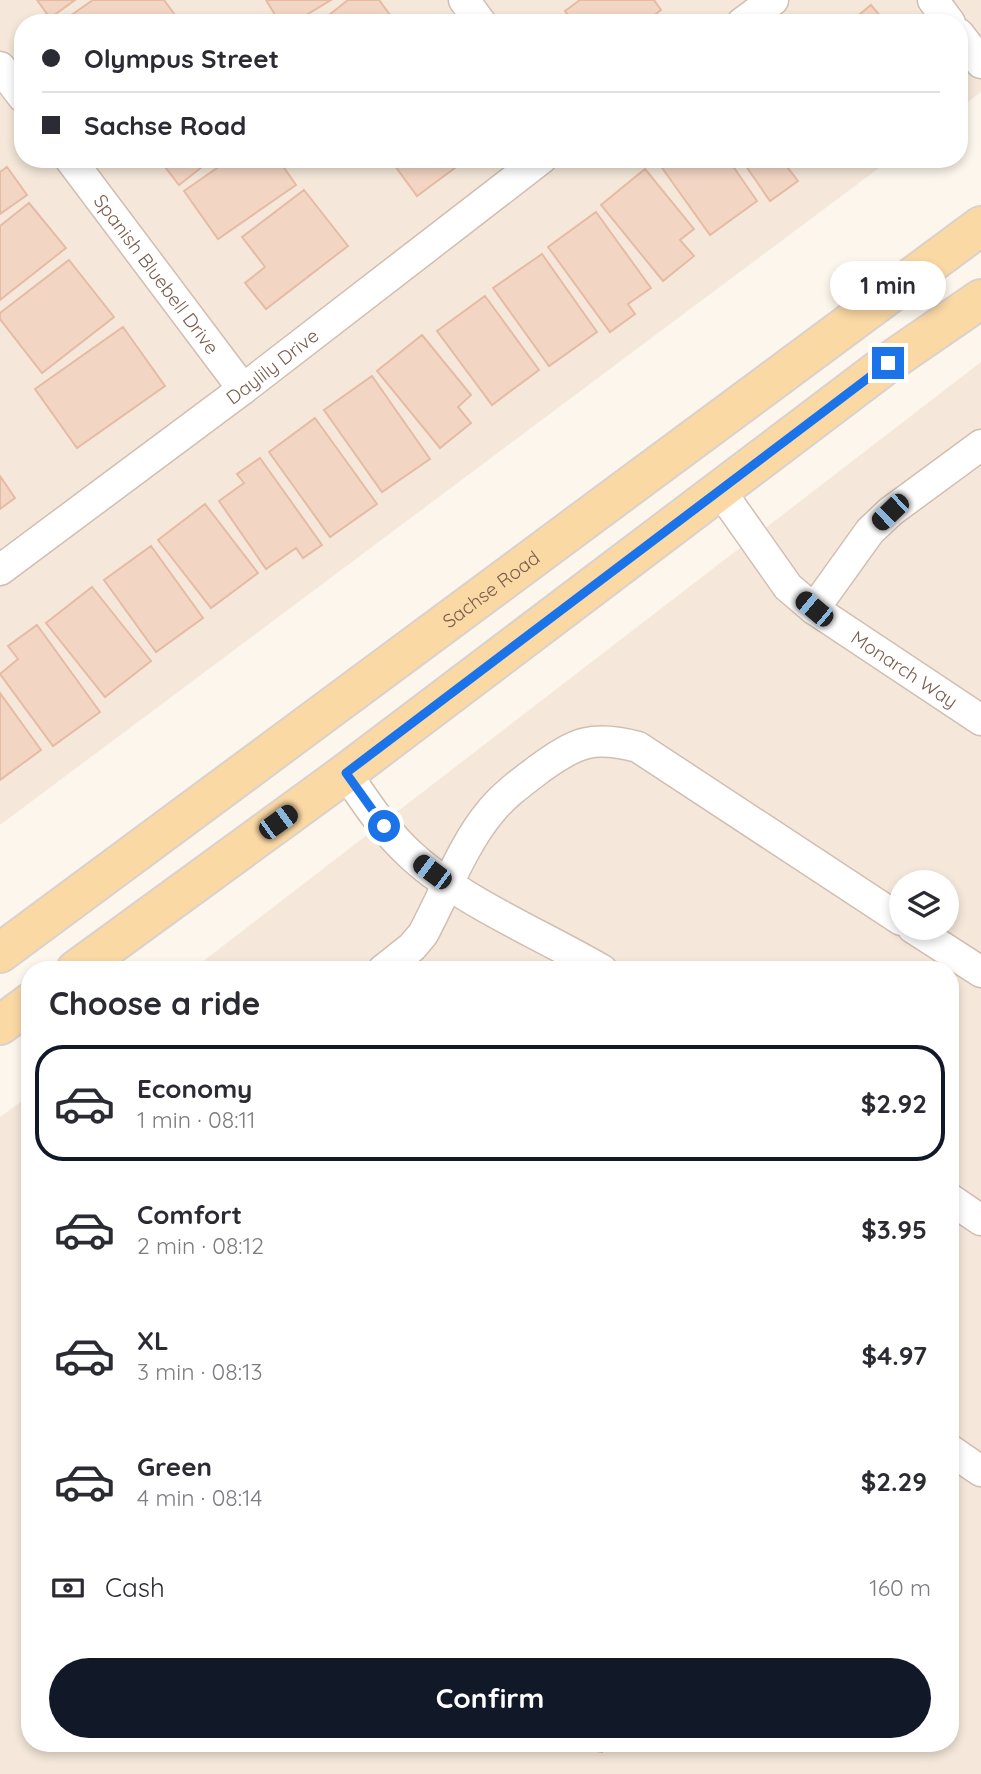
<!DOCTYPE html>
<meta charset="utf-8">
<style>
body{margin:0;font-family:Quicksand,sans-serif;background:#f2f2f3;color:#2b2b33;height:100vh;display:flex;flex-direction:column;font-size:26px;white-space:nowrap}
*{box-sizing:border-box;margin:0}
p{font-size:23px;color:#7c7c81}
.icon{flex:none;width:38px;height:38px;fill:none;stroke:currentColor;stroke-width:2;stroke-linecap:round;stroke-linejoin:round}
.map{position:relative;flex:1;overflow:hidden}
.drawer{position:absolute;left:21px;top:961px;width:938px;height:791px;display:flex;flex-direction:column;background:#fff;border-radius:28px;box-shadow:0 4px 10px #0003}
.drawer>*{flex:none}
.guide{position:absolute;left:14px;top:14px;width:954px;height:154px;border-radius:28px;box-shadow:0 4px 10px #0003;display:grid;align-content:center;height:154px;padding:0 28px;background:#fff}
.buttons{position:absolute;left:889px;top:870px;display:grid;gap:14px}
.buttons a{display:grid;place-items:center;width:70px;height:70px;border-radius:50%;background:#fff;box-shadow:0 4px 10px #0003;font-size:35px}
.end{position:absolute;width:32px;height:32px;margin:-16px;border:9px solid #1a73e8;background:#fff;box-shadow:0 0 0 4px #fff}
.from{border-radius:50%}
.bubble{position:absolute;height:49px;border-radius:24px;background:#fff;box-shadow:0 4px 10px #0003;font-size:23px;font-weight:800;line-height:49px;text-align:center}
.car{position:absolute;width:21px;height:42px;margin:-21px -10px;border-radius:9px;box-shadow:0 0 5px 2px #0007;background:linear-gradient(#222 24%,#8ab4d8 0 40%,#222 0 76%,#8ab4d8 0 86%,#222 0)}
.guide b{display:flex;align-items:center;gap:24px;height:66px;font-size:26px}
.guide b+b{border-top:2px solid #e1e1e2}
.guide i{width:18px;height:18px;background:#2b2b33}
ul{padding:0;list-style:none}
li{display:flex;align-items:center;gap:21px;height:116px;margin:0 14px 10px;padding:0 14px;border:4px solid transparent;border-radius:28px}
li div{flex:1}
li b{display:block;font-size:26px}
li em{font-style:normal;font-weight:800}
li.active{border-color:#111827}
li>.icon{width:63px;height:63px;stroke-width:1.5}
h2{padding:0 28px;font-size:32px;line-height:84px}
.pay{display:flex;align-items:center;gap:18px;height:77px;padding:0 28px;font-size:26px}
.pay p{margin-inline-start:auto}
.cta{display:flex;gap:14px;margin-top:auto;padding:14px 28px}
.cta a{flex:1;height:80px;border-radius:42px;background:#111827;color:#fff;font-size:28px;font-weight:800;line-height:80px;text-align:center}
.map>svg:first-child{display:block}
.residential{fill:#f5e8da;fill-rule:evenodd}
.building{fill:#f3d5c3;stroke:#e6bba3;stroke-width:2}
.lines{fill:none;stroke-linecap:round;stroke-linejoin:round}
.minor-casing{stroke:#d1beb0;stroke-width:33}
.major-casing{stroke:#dad1cd;stroke-width:42}
.minor{stroke:#fff;stroke-width:30}
.major{stroke:#fbd9a5;stroke-width:38}
.route{stroke:#1a73e8;stroke-width:9}
.labels{text-anchor:middle;dominant-baseline:central;stroke-width:7;stroke-linejoin:round;paint-order:stroke}
.street-label{font-size:19px;fill:#7a5c4d;stroke:#fffaf3}
</style>
<div class="map">
<svg width="981" height="1774" viewBox="0 0 981 1774">
<rect width="100%" height="100%" fill="#fdf6ec"/>
<path class="residential" d="M 0,0 L 981,0 L 981,92 L 959,109 L 959,23 L 23,23 L 23,159 L 891,159 L 0,825 Z
M 981,362 L 981,1774 L 0,1774 L 0,1117 L 30,1095 L 30,1743 L 950,1743 L 950,970 L 193,969 ZM 901,882 L 947,882 L 947,928 L 901,928 Z"/>
<path class="building" d="M 37,0 L 75,0 L 50,18 Z
M 93,0 L 164,0 L 175,15 L 164,23 L 60,23 Z
M 266,0 L 331,0 L 293,23 L 280,23 Z
M 348,0 L 379,0 L 396,23 L 319,23 Z
M 580,0 L 654,0 L 661,10 L 644,23 L 573,23 L 565,11 Z
M 871,5 L 886,23 L 849,23 Z
M 159,159 L 212,159 L 179,185 Z
M 230,159 L 278,159 L 296,185 L 218,239 L 184,191 Z
M 390,159 L 467,159 L 417,196 Z
M 667,159 L 728,159 L 757,201 L 710,235 L 660,165 Z
M 741,159 L 801,159 L 788,168 L 798,181 L 770,201 Z
M 7,167 L 27,195 L 0,214 L 0,172 Z
M 645,169 L 694,229 L 680,240 L 694,256 L 663,281 L 601,205 Z
M 304,190 L 348,246 L 266,309 L 245,283 L 265,267 L 242,237 Z
M 29,203 L 66,248 L 0,300 L 0,226 Z
M 596,212 L 651,288 L 628,304 L 635,314 L 610,332 L 548,247 Z
M 542,254 L 597,332 L 549,366 L 493,288 Z
M 69,260 L 114,317 L 42,373 L 0,319 L 0,313 Z
M 485,296 L 539,370 L 492,405 L 437,331 Z
M 123,327 L 165,386 L 77,448 L 35,389 Z
M 422,335 L 471,395 L 458,407 L 471,423 L 440,448 L 377,371 Z
M 372,376 L 430,459 L 382,492 L 324,410 Z
M 315,418 L 377,504 L 330,537 L 269,452 Z
M 260,458 L 322,545 L 303,558 L 296,548 L 266,569 L 219,501 L 244,483 L 237,474 Z
M 0,476 L 15,498 L 0,509 Z
M 205,504 L 258,573 L 211,608 L 158,540 Z
M 151,546 L 203,618 L 156,652 L 104,580 Z
M 92,587 L 151,661 L 105,697 L 46,623 Z
M 37,625 L 100,712 L 53,746 L 0,674 L 18,659 L 8,646 Z
M 0,693 L 41,750 L 0,780 Z
M 559,1743 L 604,1743 L 602,1752 Z"/>
<g class="lines">
<g class="minor-casing">
<g id="minor">
<path d="M 464,0 L 481,23"/>
<path d="M 933,0 L 950,23"/>
<path d="M 742,23 L 773,0"/>
<path d="M 959,34 L 981,63"/>
<path d="M 0,67 L 23,97"/>
<path id="s1" d="M 70,159 L 243,389"/>
<path id="s2" d="M 721,492 L 788,587 L 814,609 L 981,720"/>
<path id="s3" d="M 0,570 L 243,389 L 541,159"/>
<path d="M 814,609 L 870,531 L 890,512 L 981,445"/>
<path d="M 346,773 C 366,803 386,833 413,857 C 461,901 544,936 602,970"/>
<path d="M 913,928 L 981,972"/>
<path d="M 383,970 L 412,947 L 423,934 C 444,895 463,844 491,811 C 505,794 522,782 539,769 C 576,742 593,735 638,747 L 901,920"/>
<path d="M 950,1199 L 981,1220"/>
<path d="M 950,1450 L 981,1471"/>
</g>
</g>
<g class="major-casing">
<g id="major">
<path id="s4" d="M 0,953 L 981,226"/>
<path d="M 76,970 L 346,773 L 888,363 L 981,299"/>
<path d="M 0,1025 L 30,1003"/>
</g>
</g>
<use href="#minor" class="minor"/>
<use href="#major" class="major"/>
</g>
<g class="lines">
<path class="route" d="M 384,826 L 346,773 L 888,363"/>
</g>
<g class="labels">
<g class="street-label">
<text stroke="none"><textPath href="#s1" startOffset="144">Spanish Bluebell Drive</textPath></text>
<text stroke="none"><textPath href="#s3" startOffset="340">Daylily Drive</textPath></text>
<text stroke="none"><textPath href="#s4" startOffset="611">Sachse Road</textPath></text>
<text stroke="none"><textPath href="#s2" startOffset="259">Monarch Way</textPath></text>
</g>
</g>
</svg>
<div class="buttons">
<a><svg class="icon" aria-label="layers" viewBox="0 0 24 24"><path d="M12 4l9 5-9 5-9-5zM3 14l9 5 9-5"/></svg></a>
</div>
<i class="end from" style="left:384px;top:826px"></i>
<i class="end" style="left:888px;top:363px"></i>
<div class="bubble" style="left:830px;top:261px;width:116px">1 min</div>
<i class="car" style="left:890px;top:512px;rotate:226deg"></i>
<i class="car" style="left:814px;top:609px;rotate:310deg"></i>
<i class="car" style="left:278px;top:822px;rotate:54deg"></i>
<i class="car" style="left:432px;top:872px;rotate:307deg"></i>
<div class="guide">
<b><i class="from"></i>Olympus Street</b>
<b><i></i>Sachse Road</b>
</div>
<section class="drawer">
<h2>Choose a ride</h2>
<ul>
<li class="active"><svg class="icon" aria-label="car" viewBox="0 0 24 24"><path d="M5 17H2v-5l4-1 3-4h7l3 4 3 1v5h-3M9 17h6M6 11h13"/><circle cx="7" cy="17" r="2"/><circle cx="17" cy="17" r="2"/></svg><div><b>Economy</b><p>1 min · 08:11</p></div><em>$2.92</em></li>
<li><svg class="icon" aria-label="car" viewBox="0 0 24 24"><path d="M5 17H2v-5l4-1 3-4h7l3 4 3 1v5h-3M9 17h6M6 11h13"/><circle cx="7" cy="17" r="2"/><circle cx="17" cy="17" r="2"/></svg><div><b>Comfort</b><p>2 min · 08:12</p></div><em>$3.95</em></li>
<li><svg class="icon" aria-label="car" viewBox="0 0 24 24"><path d="M5 17H2v-5l4-1 3-4h7l3 4 3 1v5h-3M9 17h6M6 11h13"/><circle cx="7" cy="17" r="2"/><circle cx="17" cy="17" r="2"/></svg><div><b>XL</b><p>3 min · 08:13</p></div><em>$4.97</em></li>
<li><svg class="icon" aria-label="car" viewBox="0 0 24 24"><path d="M5 17H2v-5l4-1 3-4h7l3 4 3 1v5h-3M9 17h6M6 11h13"/><circle cx="7" cy="17" r="2"/><circle cx="17" cy="17" r="2"/></svg><div><b>Green</b><p>4 min · 08:14</p></div><em>$2.29</em></li>
</ul>
<div class="pay"><svg class="icon" aria-label="cash" viewBox="0 0 24 24"><path d="M3 7h18v10H3z"/><circle cx="12" cy="12" r="2"/></svg>Cash<p>160 m</p></div>
<div class="cta"><a>Confirm</a></div>
</section>
</div>
